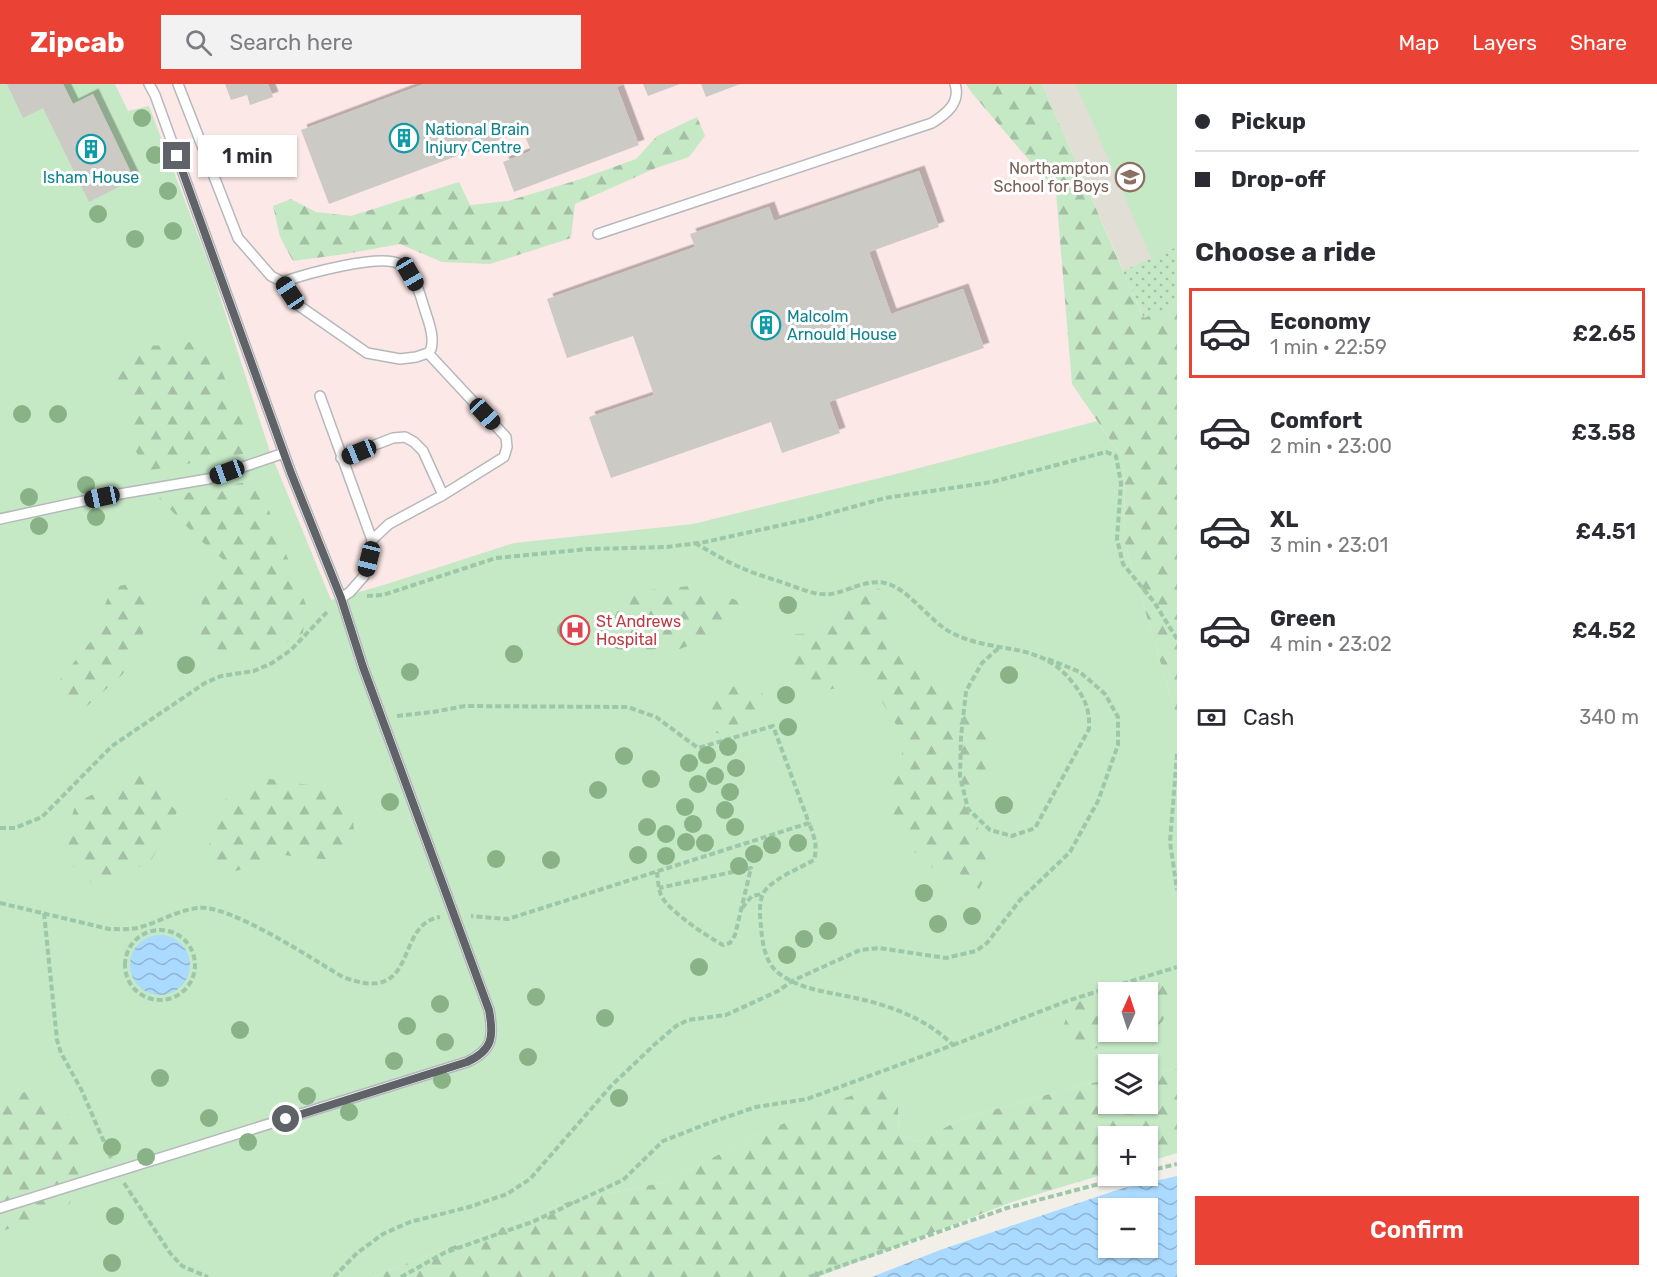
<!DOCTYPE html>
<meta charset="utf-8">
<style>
body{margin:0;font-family:Rubik,sans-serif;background:#f2f2f3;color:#2b2b33;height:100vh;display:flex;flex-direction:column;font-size:22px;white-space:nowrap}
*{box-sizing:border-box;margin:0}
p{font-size:20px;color:#7c7c81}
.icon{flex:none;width:33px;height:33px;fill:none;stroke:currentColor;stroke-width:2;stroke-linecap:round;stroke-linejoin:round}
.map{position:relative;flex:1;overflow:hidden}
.panel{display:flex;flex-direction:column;background:#fff;width:480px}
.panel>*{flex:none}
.guide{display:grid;align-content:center;height:132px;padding:0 18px;background:#fff}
.needle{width:39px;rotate:3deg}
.controls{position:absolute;left:1098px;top:898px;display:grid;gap:12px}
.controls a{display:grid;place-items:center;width:60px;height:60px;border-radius:0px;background:#fff;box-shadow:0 2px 4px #0004;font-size:30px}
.end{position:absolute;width:27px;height:27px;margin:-14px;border:8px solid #5f6368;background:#fff;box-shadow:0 0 0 3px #fff}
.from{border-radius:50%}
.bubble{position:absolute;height:42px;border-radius:0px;background:#fff;box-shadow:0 2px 4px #0004;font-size:20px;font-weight:600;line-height:42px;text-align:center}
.car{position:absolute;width:18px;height:36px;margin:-18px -9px;border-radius:8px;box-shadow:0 0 4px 2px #0007;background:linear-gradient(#222 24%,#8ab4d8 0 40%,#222 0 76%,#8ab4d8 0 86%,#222 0)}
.guide b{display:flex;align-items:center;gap:21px;height:57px;font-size:22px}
.guide b+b{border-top:2px solid #e1e1e2}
.guide i{width:15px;height:15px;background:#2b2b33}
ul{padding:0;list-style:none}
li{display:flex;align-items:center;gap:18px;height:90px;margin:0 12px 9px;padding:0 6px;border:3px solid transparent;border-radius:0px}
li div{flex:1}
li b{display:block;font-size:22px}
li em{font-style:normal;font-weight:600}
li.on{border-color:#ea4335}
li>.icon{width:54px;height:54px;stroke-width:1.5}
h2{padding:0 18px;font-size:27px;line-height:72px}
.pay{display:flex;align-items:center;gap:15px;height:66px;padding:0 18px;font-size:22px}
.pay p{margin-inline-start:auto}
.primary-button{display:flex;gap:12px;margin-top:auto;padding:12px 18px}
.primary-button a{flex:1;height:69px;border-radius:0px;background:#ea4335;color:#fff;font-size:24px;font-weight:600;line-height:69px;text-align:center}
header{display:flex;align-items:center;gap:36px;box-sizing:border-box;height:84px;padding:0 30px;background:#ea4335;color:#fff}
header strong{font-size:28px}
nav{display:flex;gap:33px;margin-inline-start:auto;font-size:21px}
.search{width:420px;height:54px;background:#f2f2f3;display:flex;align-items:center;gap:15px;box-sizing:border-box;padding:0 21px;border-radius:0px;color:#7c7c81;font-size:22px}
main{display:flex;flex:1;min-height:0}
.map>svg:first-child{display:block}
.education{fill:#e1ded6}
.medical{fill:#fce8e6;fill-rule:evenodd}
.green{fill:#c5e8c5;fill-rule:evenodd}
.forest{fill:url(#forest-firs)}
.park{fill:url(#park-dots)}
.water{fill:url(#water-waves);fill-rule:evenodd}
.building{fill:#cccac5;filter:url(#shadow)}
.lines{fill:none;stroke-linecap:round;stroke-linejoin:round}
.service-casing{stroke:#b5b8bc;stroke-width:12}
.path{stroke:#9cc7a9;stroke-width:4;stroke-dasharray:6 3;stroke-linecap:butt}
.service{stroke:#fff;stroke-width:9}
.tree{fill:#89b387}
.route{stroke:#5f6368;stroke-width:8}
.labels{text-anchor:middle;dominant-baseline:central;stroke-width:6;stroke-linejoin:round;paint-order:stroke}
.culture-label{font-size:16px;fill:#0d838f;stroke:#fff;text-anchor:start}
.education-label{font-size:16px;fill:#785e54;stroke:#fff;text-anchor:end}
.health-label{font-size:16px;fill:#be3a42;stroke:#fff;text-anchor:start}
</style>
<header>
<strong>Zipcab</strong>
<div class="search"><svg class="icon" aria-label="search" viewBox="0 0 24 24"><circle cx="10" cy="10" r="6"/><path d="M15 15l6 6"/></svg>Search here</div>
<nav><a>Map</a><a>Layers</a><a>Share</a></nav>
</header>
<main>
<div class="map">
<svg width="1177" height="1193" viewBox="0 0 1177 1193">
<defs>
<pattern id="forest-firs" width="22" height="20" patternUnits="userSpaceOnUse" patternTransform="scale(1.5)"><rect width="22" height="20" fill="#c5e8c5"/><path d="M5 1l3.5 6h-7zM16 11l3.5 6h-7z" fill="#a3c0a4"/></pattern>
<pattern id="park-dots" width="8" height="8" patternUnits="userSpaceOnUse" patternTransform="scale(1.5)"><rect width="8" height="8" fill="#c5e8c5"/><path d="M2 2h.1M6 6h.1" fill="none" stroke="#a3c0a4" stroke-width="1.8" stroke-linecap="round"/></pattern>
<pattern id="water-waves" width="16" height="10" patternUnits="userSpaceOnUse" patternTransform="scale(1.5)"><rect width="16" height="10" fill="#aadaff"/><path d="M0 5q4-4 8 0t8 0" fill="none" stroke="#8eb4d2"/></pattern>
<filter id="shadow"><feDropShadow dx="5.5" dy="-5.5" stdDeviation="0" flood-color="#0004"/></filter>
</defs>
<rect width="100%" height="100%" fill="#f1efe8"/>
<path class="education" d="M 1042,0 L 1177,0 L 1177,220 L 1144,234 Z"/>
<path class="medical" d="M 0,0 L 966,0 L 972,9 L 1056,108 L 1072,300 L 1124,376 L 1125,459 L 1177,634 L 1177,985 L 1148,989 L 1148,981 L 1108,981 L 1108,996 L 568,1118 L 372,1193 L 0,1193 ZM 1108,909 L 1148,909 L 1148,948 L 1108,948 Z"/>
<path class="green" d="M 0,0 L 115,0 L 128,27 L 149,22 L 212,188 L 269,365 L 331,516 L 387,500 L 514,459 L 693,440 L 904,388 L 1097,337 L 1124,376 L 1125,459 L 1177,634 L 1177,985 L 1148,989 L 1148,981 L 1108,981 L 1108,996 L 1081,1001 L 961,1035 L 919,1058 L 899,1051 L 898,1023 L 761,1049 L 665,1098 L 568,1118 L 372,1193 L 0,1193 ZM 1108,909 L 1148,909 L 1148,948 L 1108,948 Z
M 1076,0 L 1177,0 L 1177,163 L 1151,174 Z"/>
<path class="forest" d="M 966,0 L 1042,0 L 1143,233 L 1177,220 L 1177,634 L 1125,459 L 1124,376 L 1072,300 L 1056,108 L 972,9 Z
M 697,33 L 705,52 L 689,73 L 656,84 L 575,120 L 571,154 L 490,180 L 442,178 L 400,160 L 345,170 L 293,177 L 280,153 L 273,122 L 291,115 L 316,128 L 351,132 L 459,98 L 470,121 L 508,117 L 578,96 L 636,75 L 657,52 Z
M 208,252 L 254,368 L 146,387 L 127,350 L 134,320 L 106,296 L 133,262 L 181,261 Z
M 257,396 L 306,521 L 303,549 L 271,567 L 227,572 L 201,553 L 202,501 L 226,478 L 199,455 L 159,414 Z
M 859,497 L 881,506 L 891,530 L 891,550 L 959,625 L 993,653 L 989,689 L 970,715 L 989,788 L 979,805 L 956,787 L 936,787 L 902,756 L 884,723 L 902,675 L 903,652 L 864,588 L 847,585 L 837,604 L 810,609 L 792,597 L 782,578 L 795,550 L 827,549 L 836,524 Z
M 142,498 L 150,535 L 123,590 L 87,622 L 59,618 L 59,597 L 91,557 L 112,503 Z
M 701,501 L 747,521 L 731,545 L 680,565 L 619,566 L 586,547 L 627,508 Z
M 735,602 L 749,603 L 762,607 L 765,624 L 763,637 L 740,639 L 722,651 L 712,647 L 708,624 L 717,608 Z
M 139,686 L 177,728 L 150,778 L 95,802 L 60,770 L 76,719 Z
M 257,693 L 328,704 L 351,724 L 356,759 L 341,777 L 283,771 L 224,791 L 209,764 L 214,724 Z
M 1164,896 L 1170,912 L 1163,937 L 1137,960 L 1091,965 L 1062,948 L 1070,920 L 1108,910 L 1108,948 L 1148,948 L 1148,909 L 1111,909 Z
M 1177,985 L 1177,1069 L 1148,1078 L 1148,1053 L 1108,1053 L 1108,1089 L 1012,1118 L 818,1193 L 372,1193 L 568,1118 L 665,1098 L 761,1049 L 882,999 L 898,1023 L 899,1051 L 919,1058 L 961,1035 L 1081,1001 L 1108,996 L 1108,1020 L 1148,1020 L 1148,989 Z
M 33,1007 L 81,1038 L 79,1088 L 69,1122 L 0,1148 L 0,1012 Z"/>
<path class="park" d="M 1177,163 L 1177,220 L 1144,234 L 1123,187 Z"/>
<path class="water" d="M130 881a30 30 0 1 1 60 0a30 30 0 1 1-60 0Z
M 1177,1092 L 1177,1193 L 872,1193 L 940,1166 L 1120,1105 ZM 1108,1125 L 1148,1125 L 1148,1164 L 1108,1164 Z"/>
<path class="building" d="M 7,0 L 63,0 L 73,20 L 93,10 L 134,95 L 89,118 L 43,24 L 23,34 Z
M 225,0 L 268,0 L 273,13 L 250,21 L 247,11 L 231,16 Z
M 424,0 L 625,0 L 617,3 L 639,61 L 514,108 L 503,78 L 531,67 L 523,47 L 329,120 L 301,46 Z
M 643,0 L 680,0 L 648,12 Z
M 701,0 L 740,0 L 706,13 Z
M 919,87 L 939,143 L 869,168 L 891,230 L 963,205 L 984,264 L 829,318 L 840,349 L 782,369 L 771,338 L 611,394 L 589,333 L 654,311 L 633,252 L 567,274 L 547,215 L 695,163 L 690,150 L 769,123 L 774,137 Z"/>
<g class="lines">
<g class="service-casing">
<path id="service" d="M 178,0 L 238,154 L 271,192 L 283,198 L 298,221 L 367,269 L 400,275 L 416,273 L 428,269 L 431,265 C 435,251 427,234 423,220 C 419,206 413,188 400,180 C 381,169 305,190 283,198
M 598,150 L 932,39 C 946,30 961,19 955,0
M 320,312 L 372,456
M 341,374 L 393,354 L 405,353 L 414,358 L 423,367 L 443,411
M 0,435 L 102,413 L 208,395 L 284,369
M 341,514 L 350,508 L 364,492 L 372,456 L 389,440 L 443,411 L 504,373 L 507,363 L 506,353 L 428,269
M 0,1124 L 467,978 C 493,966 494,953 489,926 L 363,583 L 341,514 L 291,389 L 155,11 L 149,0"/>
</g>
<path class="path" d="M 695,459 C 711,468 727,478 744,485 C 758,491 773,495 787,500 C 801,505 817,512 831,510 C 849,507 866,495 885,499 C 910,505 930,539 954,550 C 998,571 1040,556 1073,599 C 1085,614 1090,626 1089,645 L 1035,744 L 1012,752 L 990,746 L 968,725 L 960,692 L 961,653 L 966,607 L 982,579 L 1000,563
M 367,512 L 383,511 L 496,474 L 589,465 L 667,463 L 705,458 L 809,435 L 885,414 L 992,398 L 1106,368 L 1116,372 L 1121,399 L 1117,455 L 1123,480 L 1154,518 L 1177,555
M 397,632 L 433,628 L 465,622 L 628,623 L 656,633 L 698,664 L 773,642 L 809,739 L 508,835 L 471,832
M 1177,670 L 1170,758 L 1177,806
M 0,744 L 15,744 L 42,733 L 112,662 L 205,599 L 221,592 L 254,587 L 272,579 L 291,566 L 329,526
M 657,788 C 658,795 658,804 661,811 C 667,826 708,853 723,861 L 730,859 L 735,851 L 751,784 L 659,804
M 0,819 L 109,845 C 118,845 128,846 137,844 C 158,839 177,826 198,824 C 230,820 312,875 343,893 C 421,923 393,840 440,833
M 742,824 L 752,812 L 762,810
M 44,829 L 57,956 L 61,969 L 81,1005 L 111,1074
M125 881a35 35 0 1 1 70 0a35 35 0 1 1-70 0Z
M 953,961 L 1070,916 L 1177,883
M 1148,1087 L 1177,1080
M 124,1099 L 170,1169 L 182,1182 L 208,1193
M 334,1193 L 357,1169 L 383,1150 L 410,1138 L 469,1123 L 507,1110 L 530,1095 L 611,1002 L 654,961 L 676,942 L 688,936 L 726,931 L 778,907 L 792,897 L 860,866 L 879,864 L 946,874 L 976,867 L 987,859 L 1020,816 L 1070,768 L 1098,717 L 1118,661 L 1118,633 L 1105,610 L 1080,588 L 1048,575
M 401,1193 L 444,1169 L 532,1138 L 623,1096 L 663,1057 L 709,1039 L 756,1023 L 807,1015 L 953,961 C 928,936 894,923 860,915 C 832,908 798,907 775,886 C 765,876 762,857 761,843 C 760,833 759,822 762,812 C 767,797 800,784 814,776 C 818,762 814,752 809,739
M 809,1193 L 1007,1124 L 1130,1092"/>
<use href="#service" class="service"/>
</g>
<g class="tree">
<circle cx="142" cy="34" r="9"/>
<circle cx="155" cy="71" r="9"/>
<circle cx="168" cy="107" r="9"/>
<circle cx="98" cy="130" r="9"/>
<circle cx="173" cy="147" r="9"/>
<circle cx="135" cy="155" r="9"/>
<circle cx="22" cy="330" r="9"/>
<circle cx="58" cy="330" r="9"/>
<circle cx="86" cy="401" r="9"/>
<circle cx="29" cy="413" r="9"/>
<circle cx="96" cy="433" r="9"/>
<circle cx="39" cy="442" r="9"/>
<circle cx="788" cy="521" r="9"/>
<circle cx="566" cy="546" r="9"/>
<circle cx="514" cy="570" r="9"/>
<circle cx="186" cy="581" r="9"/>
<circle cx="410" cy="588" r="9"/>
<circle cx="1009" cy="591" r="9"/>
<circle cx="786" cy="611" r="9"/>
<circle cx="788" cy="643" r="9"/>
<circle cx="728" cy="663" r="9"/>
<circle cx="707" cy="671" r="9"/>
<circle cx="624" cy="672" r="9"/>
<circle cx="689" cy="679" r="9"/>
<circle cx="736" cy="684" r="9"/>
<circle cx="715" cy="692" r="9"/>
<circle cx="651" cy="695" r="9"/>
<circle cx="698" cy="700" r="9"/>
<circle cx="598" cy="706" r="9"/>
<circle cx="730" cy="708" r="9"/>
<circle cx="390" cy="718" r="9"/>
<circle cx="1004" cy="721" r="9"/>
<circle cx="685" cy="723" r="9"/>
<circle cx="725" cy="726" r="9"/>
<circle cx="693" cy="740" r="9"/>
<circle cx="647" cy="743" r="9"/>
<circle cx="735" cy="743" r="9"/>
<circle cx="666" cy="750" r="9"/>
<circle cx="686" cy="758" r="9"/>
<circle cx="705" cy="759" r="9"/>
<circle cx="798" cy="759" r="9"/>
<circle cx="772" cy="761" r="9"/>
<circle cx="754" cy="770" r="9"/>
<circle cx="638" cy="771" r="9"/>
<circle cx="666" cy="772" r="9"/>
<circle cx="496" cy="775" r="9"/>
<circle cx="551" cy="776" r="9"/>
<circle cx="739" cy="782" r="9"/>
<circle cx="924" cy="809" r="9"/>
<circle cx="972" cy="832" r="9"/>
<circle cx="938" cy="840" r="9"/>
<circle cx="828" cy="847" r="9"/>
<circle cx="804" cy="855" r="9"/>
<circle cx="787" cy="871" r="9"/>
<circle cx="699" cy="883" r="9"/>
<circle cx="536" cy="913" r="9"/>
<circle cx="440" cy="920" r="9"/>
<circle cx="605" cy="934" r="9"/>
<circle cx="407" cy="942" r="9"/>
<circle cx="240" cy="946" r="9"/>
<circle cx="445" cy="958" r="9"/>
<circle cx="528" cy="973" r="9"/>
<circle cx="394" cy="977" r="9"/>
<circle cx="160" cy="994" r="9"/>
<circle cx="442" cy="996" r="9"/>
<circle cx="307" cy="1012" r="9"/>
<circle cx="619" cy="1014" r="9"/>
<circle cx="349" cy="1028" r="9"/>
<circle cx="209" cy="1034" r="9"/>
<circle cx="248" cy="1058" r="9"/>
<circle cx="112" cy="1063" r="9"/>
<circle cx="146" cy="1073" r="9"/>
<circle cx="115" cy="1132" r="9"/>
<circle cx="112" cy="1179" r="9"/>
</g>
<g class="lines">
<path class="route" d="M 177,72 L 291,389 L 341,514 L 363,583 L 489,926 C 494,953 493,966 467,978 L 286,1035"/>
</g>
<defs>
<g id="building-ring" transform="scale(1.5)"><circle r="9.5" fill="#fff" stroke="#0f9aa8" stroke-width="1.5"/><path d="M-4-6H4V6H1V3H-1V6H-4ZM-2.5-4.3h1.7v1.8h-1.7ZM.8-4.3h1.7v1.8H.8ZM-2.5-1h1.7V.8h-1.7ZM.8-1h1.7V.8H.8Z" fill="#0f9aa8"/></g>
<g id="school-ring" transform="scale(1.5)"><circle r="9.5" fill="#fff" stroke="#8d6e63" stroke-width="1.5"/><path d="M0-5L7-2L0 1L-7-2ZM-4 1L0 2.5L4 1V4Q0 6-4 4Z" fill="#8d6e63"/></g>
<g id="hospital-ring" transform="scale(1.5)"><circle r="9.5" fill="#fff" stroke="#e0444e" stroke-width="1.5"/><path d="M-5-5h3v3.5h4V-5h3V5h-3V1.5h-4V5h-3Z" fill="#e0444e"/></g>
</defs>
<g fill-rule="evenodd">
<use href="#building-ring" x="404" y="54"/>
<use href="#building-ring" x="91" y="65"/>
<use href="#school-ring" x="1130" y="93"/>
<use href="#building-ring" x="766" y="241"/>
<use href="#hospital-ring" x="575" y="546"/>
</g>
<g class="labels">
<g class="culture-label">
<text x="425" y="45">National Brain<tspan x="425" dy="18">Injury Centre</tspan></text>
<text x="91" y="93" text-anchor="middle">Isham House</text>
<text x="787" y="232">Malcolm<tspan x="787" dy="18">Arnould House</tspan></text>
</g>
<g class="education-label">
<text x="1109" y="84">Northampton<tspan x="1109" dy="18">School for Boys</tspan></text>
</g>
<g class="health-label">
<text x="596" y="537">St Andrews<tspan x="596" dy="18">Hospital</tspan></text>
</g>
</g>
</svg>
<div class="controls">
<a><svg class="needle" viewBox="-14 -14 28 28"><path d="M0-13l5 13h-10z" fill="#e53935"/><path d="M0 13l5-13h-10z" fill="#7c7c81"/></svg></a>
<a><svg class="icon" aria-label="layers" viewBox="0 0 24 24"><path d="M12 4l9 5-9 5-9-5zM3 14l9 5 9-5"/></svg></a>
<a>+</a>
<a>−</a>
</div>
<i class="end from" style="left:286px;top:1035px"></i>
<i class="end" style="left:177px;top:72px"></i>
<div class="bubble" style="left:198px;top:51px;width:99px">1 min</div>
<i class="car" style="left:410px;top:190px;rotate:150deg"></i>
<i class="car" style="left:290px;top:209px;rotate:326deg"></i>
<i class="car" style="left:485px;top:330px;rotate:137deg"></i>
<i class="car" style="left:359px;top:368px;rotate:248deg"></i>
<i class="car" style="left:227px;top:388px;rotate:250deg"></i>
<i class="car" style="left:102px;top:413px;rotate:258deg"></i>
<i class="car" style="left:369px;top:475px;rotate:194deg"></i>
</div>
<section class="panel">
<div class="guide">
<b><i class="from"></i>Pickup</b>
<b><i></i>Drop-off</b>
</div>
<h2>Choose a ride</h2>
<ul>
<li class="on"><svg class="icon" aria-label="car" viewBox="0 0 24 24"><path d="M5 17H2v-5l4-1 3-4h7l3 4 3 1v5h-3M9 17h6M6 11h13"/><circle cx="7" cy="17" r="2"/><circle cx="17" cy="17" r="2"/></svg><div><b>Economy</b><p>1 min · 22:59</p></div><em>£2.65</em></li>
<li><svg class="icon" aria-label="car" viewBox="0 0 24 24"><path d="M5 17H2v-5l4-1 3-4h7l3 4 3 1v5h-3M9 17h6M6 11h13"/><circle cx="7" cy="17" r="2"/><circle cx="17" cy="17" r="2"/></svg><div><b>Comfort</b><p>2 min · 23:00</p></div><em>£3.58</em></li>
<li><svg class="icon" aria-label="car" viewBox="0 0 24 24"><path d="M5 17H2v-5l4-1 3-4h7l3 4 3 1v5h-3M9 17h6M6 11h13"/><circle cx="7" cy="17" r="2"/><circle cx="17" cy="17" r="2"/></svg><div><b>XL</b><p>3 min · 23:01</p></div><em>£4.51</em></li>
<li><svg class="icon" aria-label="car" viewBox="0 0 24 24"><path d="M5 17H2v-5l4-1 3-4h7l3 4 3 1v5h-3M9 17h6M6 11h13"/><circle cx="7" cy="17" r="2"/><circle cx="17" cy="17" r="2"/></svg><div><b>Green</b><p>4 min · 23:02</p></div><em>£4.52</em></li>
</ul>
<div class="pay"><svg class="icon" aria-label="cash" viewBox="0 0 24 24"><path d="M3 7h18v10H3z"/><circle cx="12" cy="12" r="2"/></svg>Cash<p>340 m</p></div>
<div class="primary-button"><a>Confirm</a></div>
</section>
</main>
